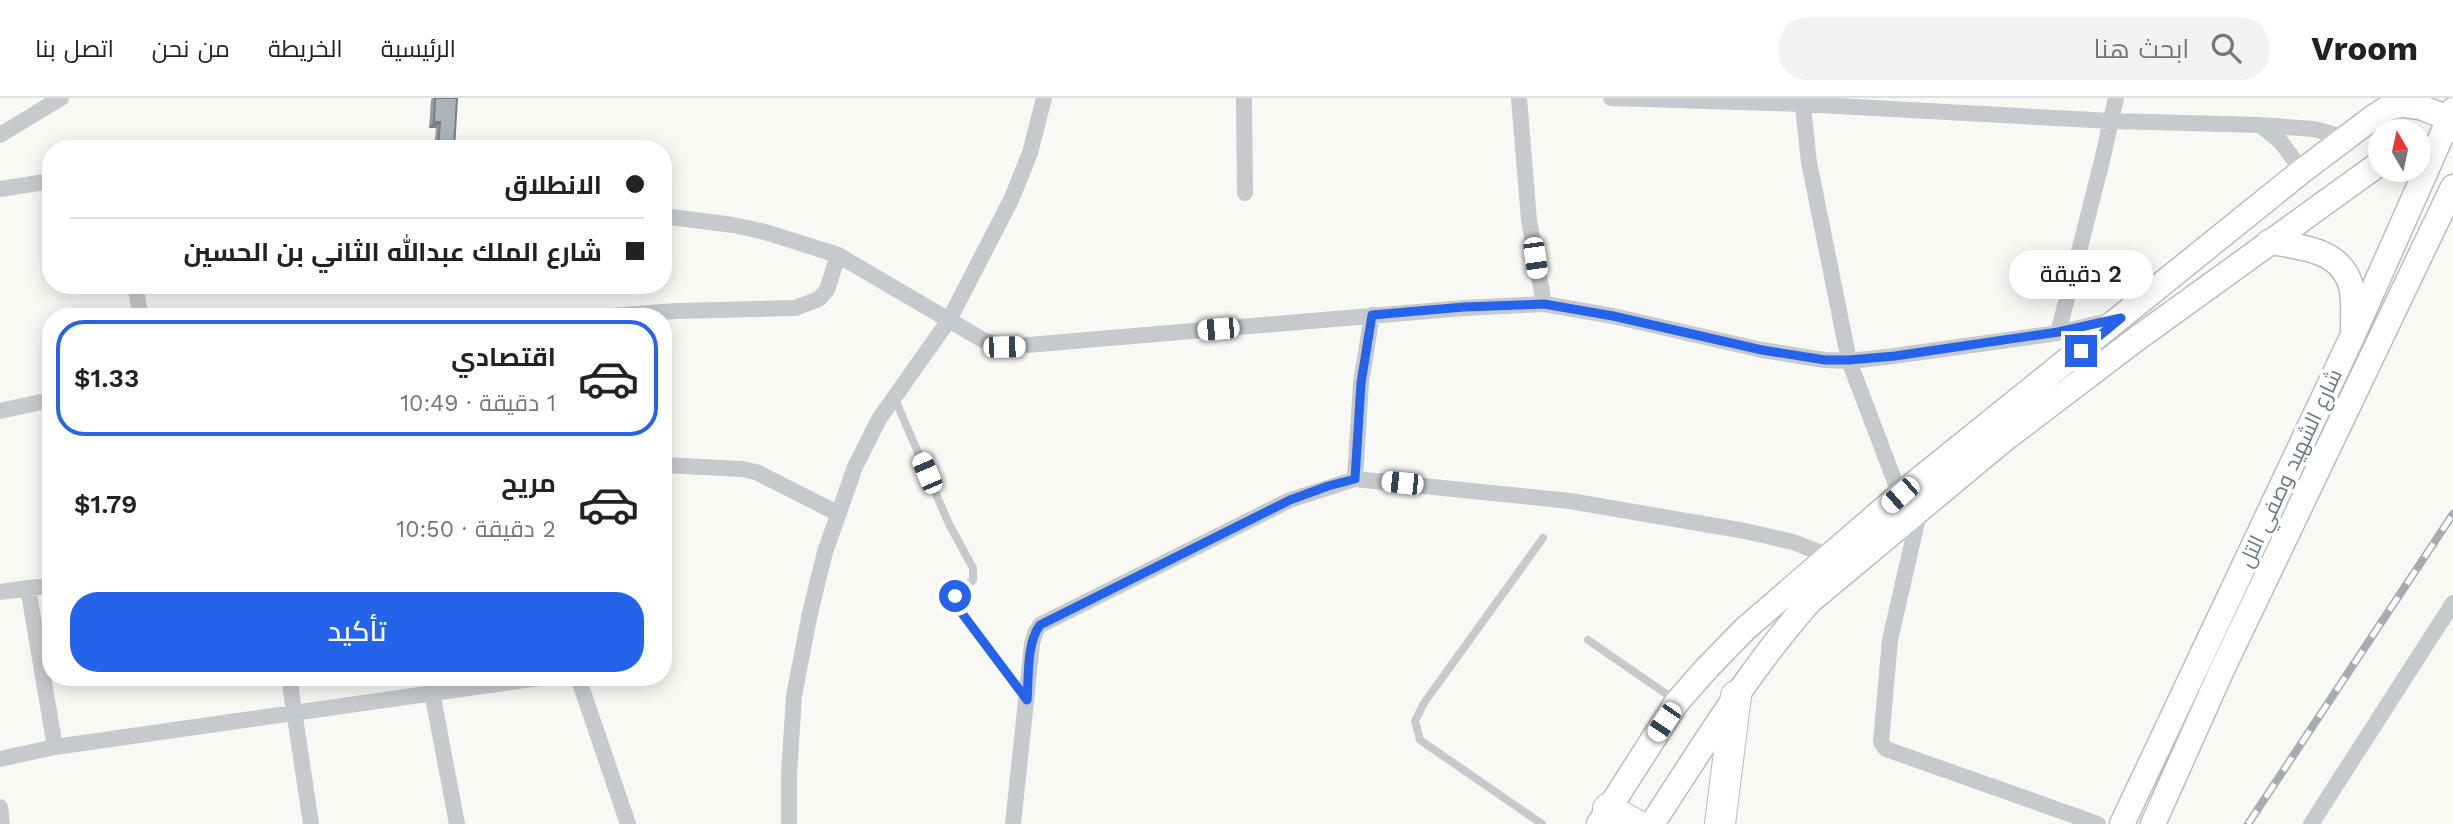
<!DOCTYPE html>
<html lang="ar">
<meta charset="utf-8">
<style>
body{margin:0;font-family:"Work Sans",Cairo,sans-serif;background:#f2f2f2;color:#222;direction:rtl;height:100vh;display:flex;flex-direction:column;font-size:26px;white-space:nowrap}
*{box-sizing:border-box;margin:0}
p{font-size:23px;color:#767676}
.icon{flex:none;width:38px;height:38px;fill:none;stroke:currentColor;stroke-width:2;stroke-linecap:round;stroke-linejoin:round}
.map{position:relative;flex:1;overflow:hidden;direction:ltr}
.sheet{position:absolute;left:42px;top:210px;width:630px;height:378px;display:flex;flex-direction:column;background:#fff;border-radius:28px;box-shadow:0 4px 18px #0003;direction:rtl}
.sheet>*{flex:none}
.top-card{position:absolute;left:42px;top:42px;width:630px;height:154px;border-radius:28px;box-shadow:0 4px 18px #0003;direction:rtl;display:grid;align-content:center;height:154px;padding:0 28px;background:#fff}
.needle{width:46px;rotate:351deg}
.buttons{position:absolute;left:2368px;top:21px;display:grid;gap:14px}
.buttons a{display:grid;place-items:center;width:63px;height:63px;border-radius:50%;background:#fff;box-shadow:0 4px 18px #0003;font-size:35px}
.end{position:absolute;width:32px;height:32px;margin:-16px;border:9px solid #2563eb;background:#fff;box-shadow:0 0 0 4px #fff}
.from{border-radius:50%}
.bubble{position:absolute;height:49px;border-radius:24px;background:#fff;box-shadow:0 4px 18px #0003;font-size:23px;font-weight:600;line-height:49px;text-align:center;direction:rtl}
.car{position:absolute;width:21px;height:42px;margin:-21px -10px;border-radius:9px;box-shadow:0 0 5px 2px #0007;background:linear-gradient(#fff 24%,#345 0 40%,#fff 0 76%,#345 0 86%,#fff 0)}
.top-card b{display:flex;align-items:center;gap:24px;height:66px;font-size:26px}
.top-card b+b{border-top:2px solid #e0e0e0}
.top-card i{width:18px;height:18px;background:#222}
ul{padding:12px 0 0;list-style:none}
li{display:flex;align-items:center;gap:21px;height:116px;margin:0 14px 10px;padding:0 14px;border:4px solid transparent;border-radius:28px}
li div{flex:1}
li b{display:block;font-size:26px}
li em{font-style:normal;font-weight:600}
li.on{border-color:#2563eb}
li>.icon{width:63px;height:63px;stroke-width:1.5}
.button{display:flex;gap:14px;margin-top:auto;padding:14px 28px}
.button a{flex:1;height:80px;border-radius:28px;background:#2563eb;color:#fff;font-size:28px;font-weight:600;line-height:80px;text-align:center}
header{display:flex;align-items:center;gap:42px;box-sizing:border-box;height:98px;padding:0 35px;background:#fff;border-bottom:2px solid #e0e0e0}
header strong{font-size:33px}
nav{display:flex;gap:38px;margin-inline-start:auto;font-size:24px}
.search{width:490px;height:63px;background:#f2f2f2;display:flex;align-items:center;gap:18px;box-sizing:border-box;padding:0 24px;border-radius:28px;color:#767676;font-size:26px}
.map>svg:first-child{display:block}
.lines{fill:none;stroke-linecap:round;stroke-linejoin:round}
.primary-casing{stroke:#b9bdc1;stroke-width:27}
.highway-casing{stroke:#b8bcbf;stroke-width:32}
.lane{stroke:#c6cacd;stroke-width:8}
.street{stroke:#c6cacd;stroke-width:16}
.primary{stroke:#fff;stroke-width:24}
.highway{stroke:#fff;stroke-width:30}
.rail-casing{stroke:#a6acb2;stroke-width:8}
.rail{stroke:#fff;stroke-width:5;stroke-dasharray:16;stroke-linecap:butt}
.wall{fill:#949ba1}
.shaded-wall{fill:#787e83}
.building{fill:#acb4bb;stroke:#787e83;stroke-width:2}
.route{stroke:#2563eb;stroke-width:9}
.labels{text-anchor:middle;dominant-baseline:central;stroke-width:7;stroke-linejoin:round;paint-order:stroke}
.street-label{font-size:21px;fill:#667787;stroke:#fff}
</style>
<header>
<strong>Vroom</strong>
<div class="search"><svg class="icon" aria-label="search" viewBox="0 0 24 24"><circle cx="10" cy="10" r="6"/><path d="M15 15l6 6"/></svg>ابحث هنا</div>
<nav><a>الرئيسية</a><a>الخريطة</a><a>من نحن</a><a>اتصل بنا</a></nav>
</header>
<div class="map">
<svg width="2453" height="726" viewBox="0 0 2453 726">
<rect width="100%" height="100%" fill="#f8f8f5"/>
<g class="lines">
<g class="primary-casing">
<path id="primary" d="M 2269,144 C 2303,149 2344,152 2352,192 C 2354,204 2353,218 2353,231
M 1599,726 L 1677,604 L 1707,570 L 1745,531 L 1900,397 L 2302,73 L 2375,18 L 2388,10 L 2403,7 L 2420,9 L 2448,20 L 2453,32
M 1652,726 C 1702,650 1749,572 1810,503 L 2001,344 L 2135,242 L 2380,65
M 2122,726 L 2353,237 L 2453,12
M 2153,726 L 2221,574 L 2453,89"/>
</g>
<g class="highway-casing">
<path id="highway" d="M 1608,711 L 1635,726
M 1720,726 L 1736,598"/>
</g>
<path class="lane" d="M 894,299 L 949,426 L 973,470 L 973,482 L 957,494 L 955,506 L 1025,599
M 1588,542 L 1675,602
M 1542,726 L 1420,642 L 1415,623 L 1424,605 L 1543,440"/>
<path class="street" d="M 1244,0 L 1245,95
M 1519,0 L 1529,122 L 1544,206
M 1611,0 L 1801,6 L 2111,23 L 2260,27 L 2314,31 L 2347,40
M 1802,0 L 1809,64 L 1849,263 L 1900,397
M 2260,27 L 2281,44 L 2302,73
M 0,37 L 61,0
M 0,91 L 51,83
M 663,118 L 733,127 L 765,134 L 838,157 L 983,242 L 1004,249 L 1464,210 L 1544,206 L 1613,218 L 1762,252 L 1825,262 L 1849,263 L 1894,258 L 2058,235 L 2112,222
M 135,187 L 141,219
M 599,219 L 676,213 L 795,210 L 819,201 L 827,192 L 838,157
M 2058,235 L 2102,63 L 2116,0
M 0,313 L 51,302
M 663,367 L 742,371 L 756,374 L 839,416
M 1355,381 L 1361,285 L 1372,217
M 1920,411 L 1890,542 L 1881,644 L 1886,651 L 2098,726
M 51,488 L 28,490 L 55,649
M 0,494 L 28,490
M 289,579 L 311,726
M 578,579 L 628,726
M 432,594 L 457,726
M 0,661 L 55,649 L 546,579
M 0,709 L 2,726
M 789,726 L 789,676 L 794,598 L 810,515 L 825,454 L 855,369 L 879,321 L 949,222 L 1011,102 L 1030,55 L 1044,0
M 1013,726 L 1032,546 L 1035,535 L 1040,527 L 1290,402 L 1355,381 L 1570,403 L 1745,433 L 1793,444 L 1829,458
M 2311,726 L 2453,505"/>
<use href="#primary" class="primary"/>
<use href="#highway" class="highway"/>
<g class="rail-casing">
<path id="rail" d="M 2248,726 L 2453,416"/>
</g>
<use href="#rail" class="rail"/>
</g>
<path class="wall" d="M 432,0 L 457,0 L 454,51 L 434,51 L 436,30 L 429,30 L 431,2 Z"/>
<path class="shaded-wall" d="M 434,24 L 440,24 L 436,30 L 429,30 Z"/>
<path class="building" d="M 435,0 L 457,0 L 454,51 L 438,51 L 440,24 L 434,24 Z"/>
<g class="lines">
<path class="route" d="M 955,498 L 958,510 L 1027,602 C 1029,579 1026,546 1040,527 L 1290,402 L 1328,388 L 1355,381 L 1361,285 L 1372,217 L 1464,209 L 1544,206 L 1613,218 L 1762,252 L 1825,262 L 1849,262 L 1895,258 L 2058,234 L 2121,220 L 2081,253"/>
</g>
<g class="labels">
<g class="street-label">
<text transform="translate(2290 370) rotate(-65)">شارع الشهيد وصفي التل</text>
</g>
</g>
</svg>
<div class="buttons">
<a><svg class="needle" viewBox="-14 -14 28 28"><path d="M0-13l5 13h-10z" fill="#e53935"/><path d="M0 13l5-13h-10z" fill="#767676"/></svg></a>
</div>
<i class="end from" style="left:955px;top:498px"></i>
<i class="end" style="left:2081px;top:253px"></i>
<div class="bubble" style="left:2009px;top:152px;width:144px">2 دقيقة</div>
<i class="car" style="left:1535px;top:160px;rotate:172deg"></i>
<i class="car" style="left:1218px;top:231px;rotate:265deg"></i>
<i class="car" style="left:1004px;top:249px;rotate:89deg"></i>
<i class="car" style="left:927px;top:375px;rotate:337deg"></i>
<i class="car" style="left:1402px;top:385px;rotate:276deg"></i>
<i class="car" style="left:1900px;top:397px;rotate:229deg"></i>
<i class="car" style="left:1664px;top:624px;rotate:214deg"></i>
<div class="top-card">
<b><i class="from"></i>الانطلاق</b>
<b><i></i>شارع الملك عبدالله الثاني بن الحسين</b>
</div>
<section class="sheet">
<ul>
<li class="on"><svg class="icon" aria-label="car" viewBox="0 0 24 24"><path d="M5 17H2v-5l4-1 3-4h7l3 4 3 1v5h-3M9 17h6M6 11h13"/><circle cx="7" cy="17" r="2"/><circle cx="17" cy="17" r="2"/></svg><div><b>اقتصادي</b><p>1 دقيقة · 10:49</p></div><em>$1.33</em></li>
<li><svg class="icon" aria-label="car" viewBox="0 0 24 24"><path d="M5 17H2v-5l4-1 3-4h7l3 4 3 1v5h-3M9 17h6M6 11h13"/><circle cx="7" cy="17" r="2"/><circle cx="17" cy="17" r="2"/></svg><div><b>مريح</b><p>2 دقيقة · 10:50</p></div><em>$1.79</em></li>
</ul>
<div class="button"><a>تأكيد</a></div>
</section>
</div>
